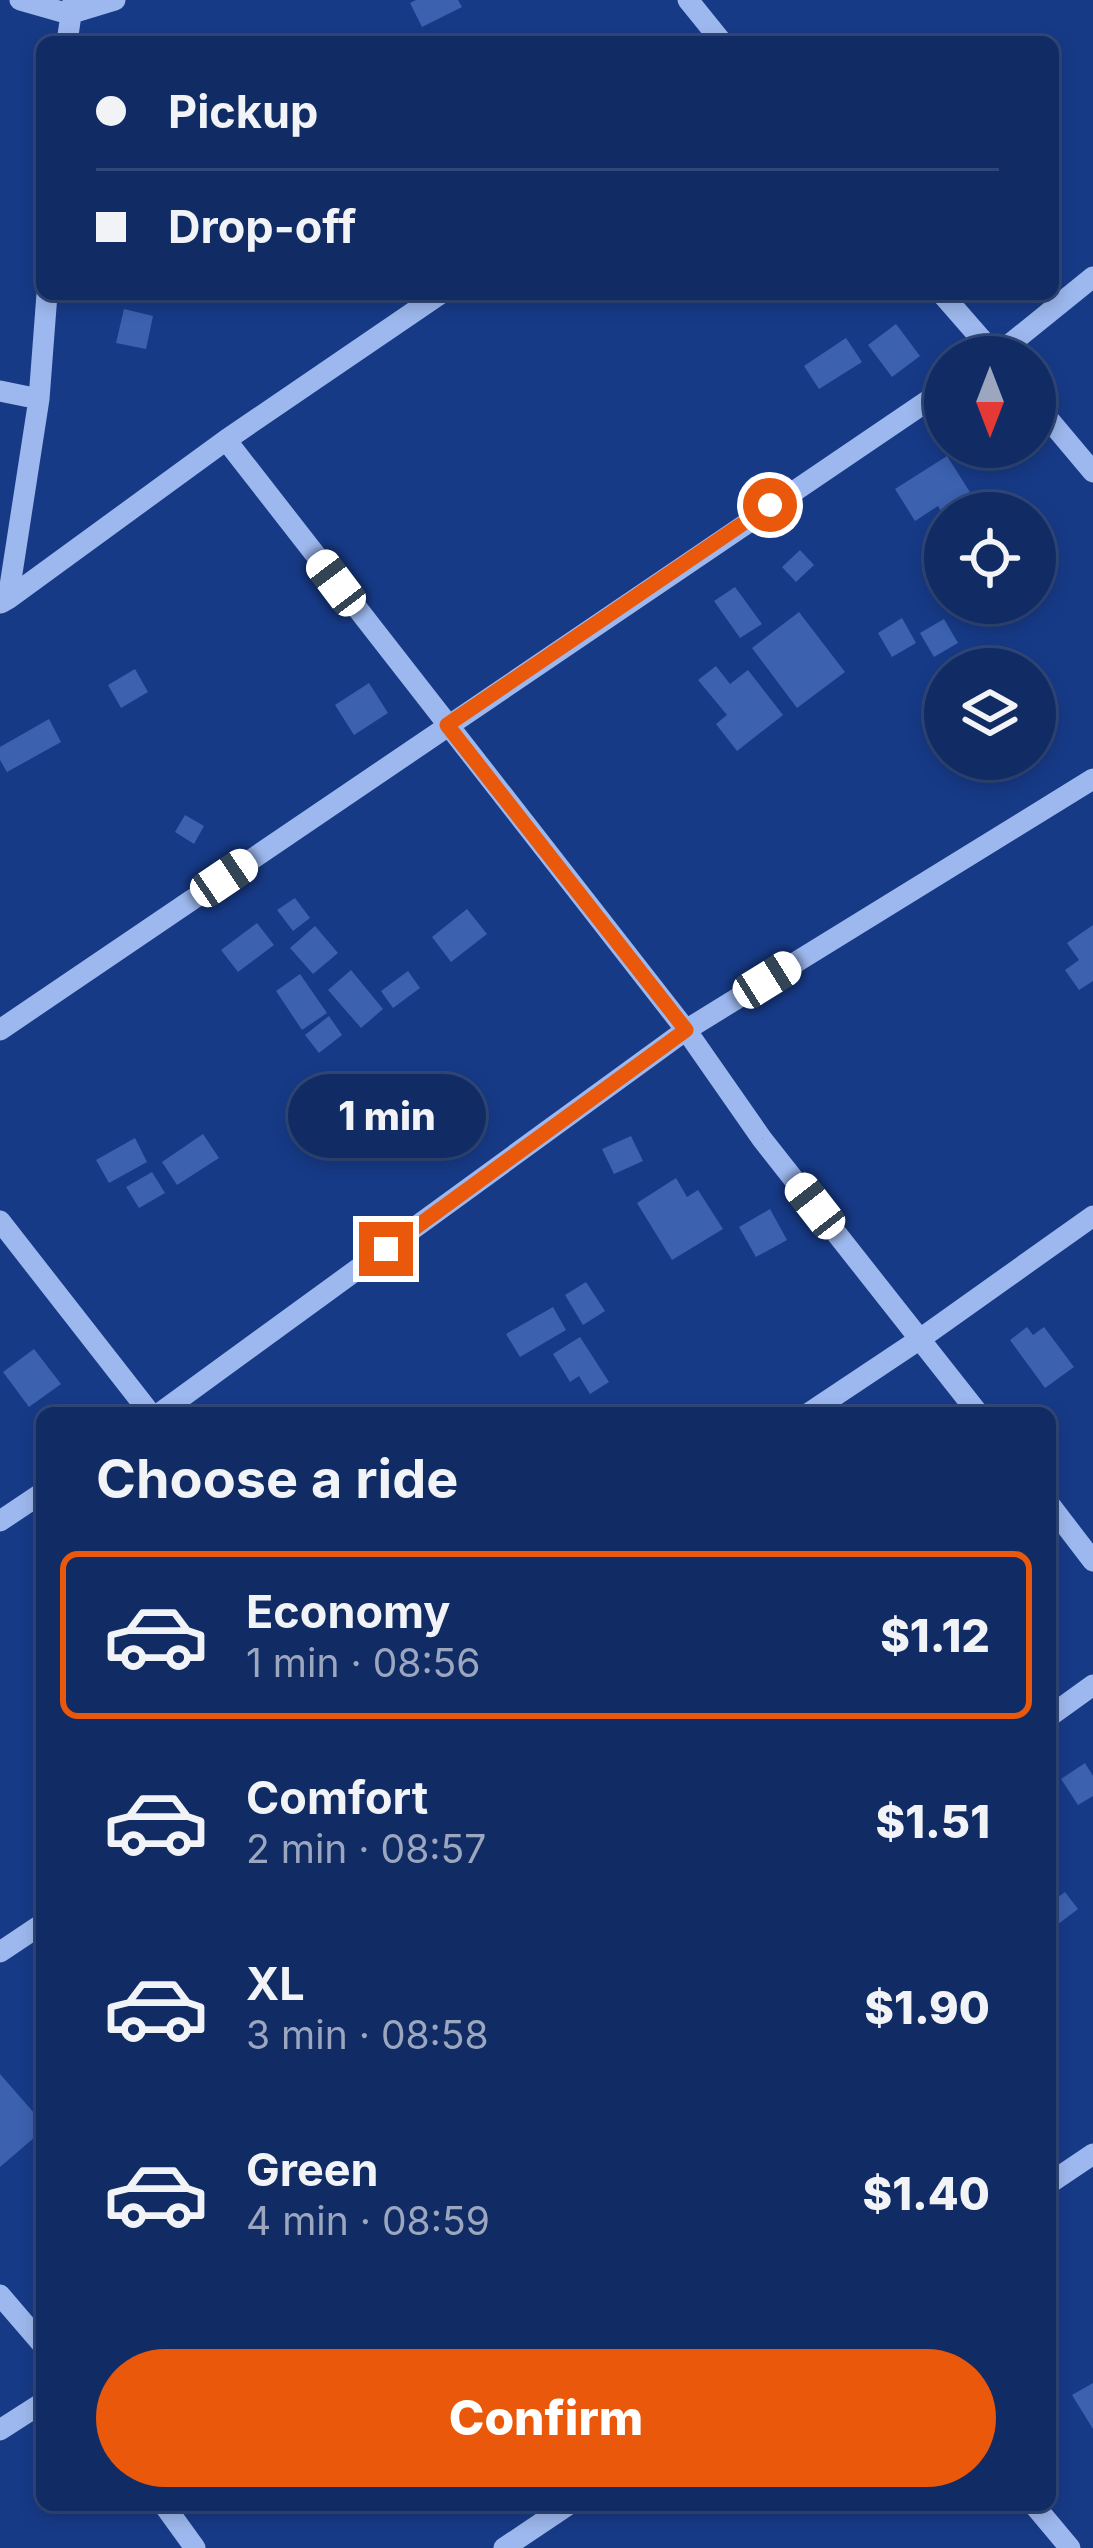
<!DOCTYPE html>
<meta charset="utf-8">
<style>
body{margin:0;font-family:Inter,sans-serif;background:#1a346b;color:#f1f3f6;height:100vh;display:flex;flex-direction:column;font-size:45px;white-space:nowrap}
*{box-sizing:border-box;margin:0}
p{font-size:39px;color:#9ca7bf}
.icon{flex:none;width:66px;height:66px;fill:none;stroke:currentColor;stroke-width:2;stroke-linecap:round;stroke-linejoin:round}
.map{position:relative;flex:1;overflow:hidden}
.panel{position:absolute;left:36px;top:1407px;width:1020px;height:1104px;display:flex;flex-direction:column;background:#112c65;border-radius:18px;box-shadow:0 6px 18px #0003,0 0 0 3px #304879}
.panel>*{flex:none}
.banner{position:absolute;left:36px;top:36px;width:1023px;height:264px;border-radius:18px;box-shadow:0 6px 18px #0003,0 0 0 3px #304879;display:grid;align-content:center;height:264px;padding:0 60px;background:#112c65}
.needle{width:78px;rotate:180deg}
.fabs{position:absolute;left:924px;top:336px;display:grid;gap:24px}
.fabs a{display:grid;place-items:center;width:132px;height:132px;border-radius:50%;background:#112c65;box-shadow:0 6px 18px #0003,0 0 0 3px #304879;font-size:60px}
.end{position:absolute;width:54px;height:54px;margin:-27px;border:15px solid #ea580c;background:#fff;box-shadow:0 0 0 6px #fff}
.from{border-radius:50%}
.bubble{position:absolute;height:84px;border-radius:42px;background:#112c65;box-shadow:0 6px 18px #0003,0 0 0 3px #304879;font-size:39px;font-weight:800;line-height:84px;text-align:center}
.car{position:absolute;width:36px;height:72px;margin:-36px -18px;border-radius:15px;box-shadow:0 0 9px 3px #0007;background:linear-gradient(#fff 24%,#345 0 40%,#fff 0 76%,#345 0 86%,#fff 0)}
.banner b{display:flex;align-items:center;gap:42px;height:114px;font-size:45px}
.banner b+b{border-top:3px solid #304879}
.banner i{width:30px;height:30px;background:#f1f3f6}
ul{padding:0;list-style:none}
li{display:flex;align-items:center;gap:36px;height:168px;margin:0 24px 18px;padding:0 36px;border:6px solid transparent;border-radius:18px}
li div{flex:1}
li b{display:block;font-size:45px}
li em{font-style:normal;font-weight:800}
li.on{border-color:#ea580c}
li>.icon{width:108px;height:108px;stroke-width:1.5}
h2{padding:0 60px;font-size:54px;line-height:144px}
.action{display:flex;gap:24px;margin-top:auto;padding:24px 60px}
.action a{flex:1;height:138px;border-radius:72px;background:#ea580c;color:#fff;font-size:48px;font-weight:800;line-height:138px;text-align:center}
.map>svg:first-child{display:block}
.building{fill:#3b61af}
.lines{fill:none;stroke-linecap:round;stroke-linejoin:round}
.minor{stroke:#9db8ee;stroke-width:21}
.route{stroke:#ea580c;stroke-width:15}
</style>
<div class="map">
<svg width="1093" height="2548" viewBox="0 0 1093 2548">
<rect width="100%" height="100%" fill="#173a87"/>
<path class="building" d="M 416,0 L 458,0 L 462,7 L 422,27 L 410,3 Z
M 124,309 L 153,316 L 146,349 L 116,343 Z
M 896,324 L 920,356 L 892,377 L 868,345 Z
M 846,338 L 862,362 L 819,389 L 804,366 Z
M 947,456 L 975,500 L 954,513 L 942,513 L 938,506 L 915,521 L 895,489 Z
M 800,550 L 814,565 L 796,582 L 782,567 Z
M 735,587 L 762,624 L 740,638 L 714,601 Z
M 799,612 L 845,672 L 797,708 L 752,648 Z
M 902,618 L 916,643 L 892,657 L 878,633 Z
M 944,619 L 958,643 L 934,657 L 920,633 Z
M 716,666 L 730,684 L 748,670 L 783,715 L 737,751 L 716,724 L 727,715 L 698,680 Z
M 135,669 L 148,692 L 121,708 L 108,685 Z
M 369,683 L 388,713 L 354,735 L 335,705 Z
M 49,719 L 61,742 L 7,772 L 0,760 L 0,747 Z
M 185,815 L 204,826 L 194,844 L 175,832 Z
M 295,898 L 310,918 L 293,931 L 277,910 Z
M 467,909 L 487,934 L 451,962 L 432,937 Z
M 257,923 L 274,945 L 238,972 L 221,950 Z
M 1093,925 L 1093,981 L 1079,990 L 1065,970 L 1079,960 L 1067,943 Z
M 315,926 L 338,953 L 313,974 L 290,948 Z
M 351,970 L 383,1009 L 361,1028 L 328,990 Z
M 408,971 L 420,988 L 393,1008 L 381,991 Z
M 300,974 L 327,1013 L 302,1030 L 276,991 Z
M 329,1016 L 342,1035 L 319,1053 L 305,1035 Z
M 203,1134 L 219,1158 L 177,1185 L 162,1162 Z
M 631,1136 L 643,1161 L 614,1174 L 602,1149 Z
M 135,1138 L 147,1162 L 109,1183 L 96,1160 Z
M 152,1172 L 165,1193 L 139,1208 L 126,1187 Z
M 676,1178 L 687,1197 L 698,1190 L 723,1229 L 672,1260 L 637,1203 Z
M 770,1209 L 787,1240 L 756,1257 L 739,1227 Z
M 586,1282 L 605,1311 L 583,1325 L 565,1295 Z
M 553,1307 L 566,1330 L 520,1357 L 506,1334 Z
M 1027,1327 L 1033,1335 L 1044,1327 L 1074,1367 L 1045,1388 L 1010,1340 Z
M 580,1337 L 609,1382 L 590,1394 L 579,1376 L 570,1382 L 553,1354 Z
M 34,1349 L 61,1384 L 29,1407 L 3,1372 Z
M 1085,1763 L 1093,1776 L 1093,1796 L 1078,1805 L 1061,1779 Z
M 1065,1892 L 1078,1909 L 1057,1925 L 1050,1916 L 1050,1903 Z
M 0,2074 L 42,2122 L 42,2131 L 0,2167 Z
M 1093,2383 L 1093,2429 L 1072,2395 Z"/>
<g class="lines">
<path class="minor" d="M 20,0 L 69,14 L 115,0
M 688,0 L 722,42
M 67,42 L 73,1
M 942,294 L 997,357
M 994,357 L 1093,277
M 0,391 L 39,399
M 1035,403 L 1093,472
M 226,440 L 686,1030 L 762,1139 L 978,1413
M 8,599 L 226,440 L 440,294
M 1,603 L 8,599 L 39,399 L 47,294
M 0,1030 L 945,389
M 0,1221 L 150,1413
M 160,1413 L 686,1030 L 1093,779
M 809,1413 L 920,1339 L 1093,1216
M 1050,1505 L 1093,1561
M 0,1521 L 42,1493
M 1050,1716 L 1093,1685
M 0,1952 L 42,1924
M 1050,2183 L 1093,2154
M 0,2295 L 42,2344
M 0,2430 L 42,2403
M 164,2505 L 195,2548
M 1034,2505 L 1070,2548
M 504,2548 L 568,2505"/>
</g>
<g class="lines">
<path class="route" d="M 386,1249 L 686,1030 L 447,725 L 770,505"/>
</g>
</svg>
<div class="fabs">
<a><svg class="needle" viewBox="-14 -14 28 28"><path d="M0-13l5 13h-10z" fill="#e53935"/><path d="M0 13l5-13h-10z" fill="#9ca7bf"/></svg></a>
<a><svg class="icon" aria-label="locate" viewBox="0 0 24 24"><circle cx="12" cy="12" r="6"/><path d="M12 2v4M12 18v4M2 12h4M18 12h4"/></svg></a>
<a><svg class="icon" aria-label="layers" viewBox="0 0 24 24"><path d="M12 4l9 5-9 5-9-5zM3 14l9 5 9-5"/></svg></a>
</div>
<i class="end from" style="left:770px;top:505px"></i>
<i class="end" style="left:386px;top:1249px"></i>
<div class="bubble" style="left:288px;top:1074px;width:198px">1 min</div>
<i class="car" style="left:336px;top:583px;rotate:323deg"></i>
<i class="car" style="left:224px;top:878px;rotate:56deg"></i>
<i class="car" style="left:767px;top:980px;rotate:58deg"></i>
<i class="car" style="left:815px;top:1206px;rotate:322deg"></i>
<div class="banner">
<b><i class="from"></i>Pickup</b>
<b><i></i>Drop-off</b>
</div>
<section class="panel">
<h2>Choose a ride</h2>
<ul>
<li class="on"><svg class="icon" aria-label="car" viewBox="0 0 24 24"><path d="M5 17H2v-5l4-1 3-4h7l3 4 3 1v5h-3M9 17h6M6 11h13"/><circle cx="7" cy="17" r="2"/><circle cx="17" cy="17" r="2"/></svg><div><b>Economy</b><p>1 min · 08:56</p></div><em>$1.12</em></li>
<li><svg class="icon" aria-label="car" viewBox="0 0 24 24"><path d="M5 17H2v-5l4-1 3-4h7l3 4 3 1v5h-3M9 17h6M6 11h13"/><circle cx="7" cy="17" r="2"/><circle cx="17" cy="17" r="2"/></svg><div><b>Comfort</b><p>2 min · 08:57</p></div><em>$1.51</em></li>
<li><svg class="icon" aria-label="car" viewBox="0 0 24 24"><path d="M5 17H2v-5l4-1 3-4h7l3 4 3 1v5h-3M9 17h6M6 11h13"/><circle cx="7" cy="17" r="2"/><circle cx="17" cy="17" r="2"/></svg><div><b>XL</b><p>3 min · 08:58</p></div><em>$1.90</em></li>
<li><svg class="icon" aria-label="car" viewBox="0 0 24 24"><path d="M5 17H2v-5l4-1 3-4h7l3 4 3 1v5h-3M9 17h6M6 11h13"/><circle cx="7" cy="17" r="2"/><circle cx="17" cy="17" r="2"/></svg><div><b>Green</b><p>4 min · 08:59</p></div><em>$1.40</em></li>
</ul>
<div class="action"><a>Confirm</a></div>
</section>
</div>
